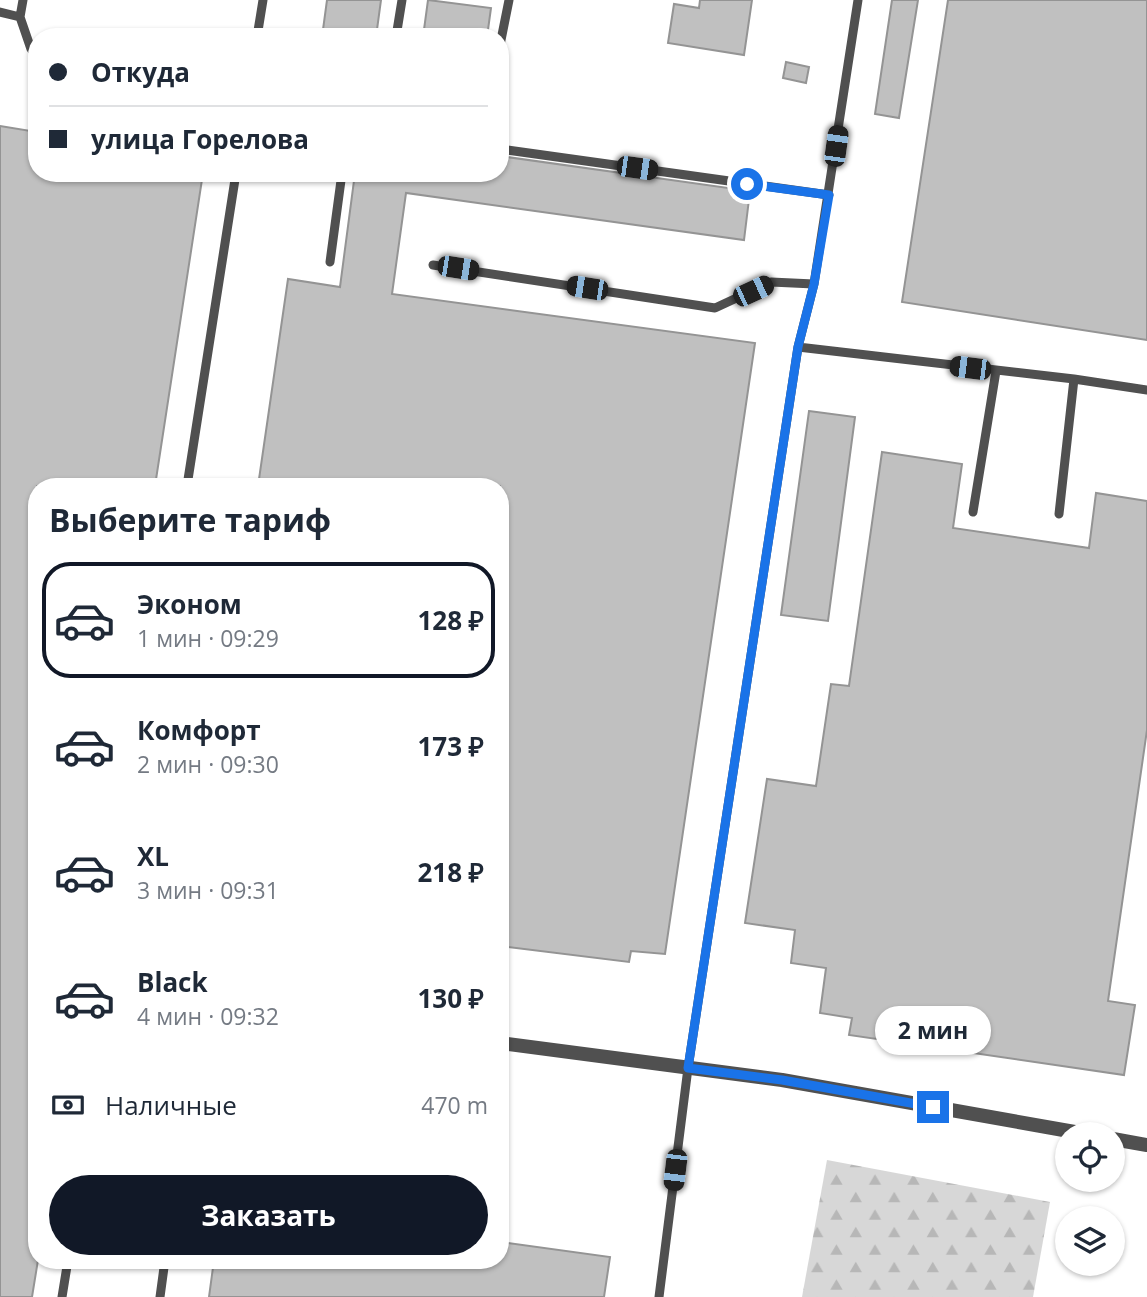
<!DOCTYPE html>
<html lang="ru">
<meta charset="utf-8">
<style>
body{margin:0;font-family:"Open Sans",sans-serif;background:#f6f6f7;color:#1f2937;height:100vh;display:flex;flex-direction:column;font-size:26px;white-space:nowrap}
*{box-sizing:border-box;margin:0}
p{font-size:23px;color:#747a83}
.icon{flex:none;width:38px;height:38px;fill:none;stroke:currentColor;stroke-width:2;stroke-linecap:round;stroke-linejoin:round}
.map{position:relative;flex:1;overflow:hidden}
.drawer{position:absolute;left:28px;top:478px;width:481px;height:791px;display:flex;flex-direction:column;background:#fff;border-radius:28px;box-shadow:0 2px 5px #0004}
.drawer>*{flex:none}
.banner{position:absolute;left:28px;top:28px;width:481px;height:154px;border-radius:28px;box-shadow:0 2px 5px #0004;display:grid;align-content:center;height:154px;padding:0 21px;background:#fff}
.controls{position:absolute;left:1055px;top:1122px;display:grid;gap:14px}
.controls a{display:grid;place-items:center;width:70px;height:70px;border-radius:50%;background:#fff;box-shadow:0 2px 5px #0004;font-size:35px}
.end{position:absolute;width:32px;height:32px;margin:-16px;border:9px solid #1a73e8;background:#fff;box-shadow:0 0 0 4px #fff}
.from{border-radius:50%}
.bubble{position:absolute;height:49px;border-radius:24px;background:#fff;box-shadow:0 2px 5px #0004;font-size:23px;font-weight:700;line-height:49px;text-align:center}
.car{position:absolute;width:21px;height:42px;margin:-21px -10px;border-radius:9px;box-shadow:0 0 5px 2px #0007;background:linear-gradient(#222 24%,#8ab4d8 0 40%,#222 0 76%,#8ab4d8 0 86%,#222 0)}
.banner b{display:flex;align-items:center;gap:24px;height:66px;font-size:26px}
.banner b+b{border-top:2px solid #e0e1e3}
.banner i{width:18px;height:18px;background:#1f2937}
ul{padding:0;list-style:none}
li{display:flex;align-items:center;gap:21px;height:116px;margin:0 14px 10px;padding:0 7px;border:4px solid transparent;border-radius:28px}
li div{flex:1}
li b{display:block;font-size:26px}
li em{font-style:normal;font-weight:700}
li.on{border-color:#111827}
li>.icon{width:63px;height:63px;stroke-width:1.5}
h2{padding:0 21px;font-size:32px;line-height:84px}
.pay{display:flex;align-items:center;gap:18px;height:77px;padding:0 21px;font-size:26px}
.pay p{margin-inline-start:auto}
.primary-button{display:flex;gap:14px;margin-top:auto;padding:14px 21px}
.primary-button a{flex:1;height:80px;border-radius:42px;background:#111827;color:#fff;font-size:28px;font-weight:700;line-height:80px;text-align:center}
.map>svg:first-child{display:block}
.forest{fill:url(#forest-firs)}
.building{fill:#c0c0c0;stroke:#949494;stroke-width:2}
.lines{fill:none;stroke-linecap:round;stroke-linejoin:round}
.lane{stroke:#505050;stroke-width:9}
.street{stroke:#505050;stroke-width:14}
.route{stroke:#1a73e8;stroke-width:9}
</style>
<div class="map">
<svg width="1147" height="1297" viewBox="0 0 1147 1297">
<defs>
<pattern id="forest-firs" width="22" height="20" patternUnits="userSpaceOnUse" patternTransform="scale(1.75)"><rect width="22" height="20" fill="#d7d7d7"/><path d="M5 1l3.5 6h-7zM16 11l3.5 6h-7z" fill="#b7b7b7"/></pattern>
</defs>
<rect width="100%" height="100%" fill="#fff"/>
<path class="forest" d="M 827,1160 L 1050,1202 L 1033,1297 L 802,1297 Z"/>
<path class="building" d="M 327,0 L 381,0 L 376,37 L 322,37 Z
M 428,0 L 491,8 L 487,37 L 423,37 Z
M 700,0 L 752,0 L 744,55 L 668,43 L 674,4 L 699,8 Z
M 892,0 L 918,0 L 899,118 L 875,114 Z
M 948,0 L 1147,0 L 1147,340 L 902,302 Z
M 786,62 L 809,67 L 806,83 L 783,78 Z
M 0,126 L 37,132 L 37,173 L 203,173 L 155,486 L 37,486 L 38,1260 L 32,1297 L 0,1297 Z
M 500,156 L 750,191 L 744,240 L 406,193 L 392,294 L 755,343 L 665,954 L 631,951 L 629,962 L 500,946 L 500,486 L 258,486 L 288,279 L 340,287 L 355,173 L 500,173 Z
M 809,411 L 855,417 L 828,621 L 781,615 Z
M 882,452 L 962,464 L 953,528 L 1089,548 L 1096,493 L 1147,501 L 1147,730 L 1108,1001 L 1135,1005 L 1124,1075 L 849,1035 L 852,1018 L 820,1013 L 826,968 L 791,963 L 795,930 L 745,923 L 767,779 L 816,786 L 831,684 L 849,686 Z
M 500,1242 L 610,1257 L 604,1297 L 209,1297 L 214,1260 L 500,1260 Z"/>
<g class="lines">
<path class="lane" d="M 0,12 L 20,17 L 23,0
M 20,17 L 31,49 L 37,50
M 257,37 L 263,0
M 396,37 L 402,0
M 500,45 L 509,0
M 500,149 L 829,195
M 330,262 L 342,173
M 433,265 L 715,308 L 771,282 L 814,284
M 798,347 L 1074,379 L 1147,390
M 187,486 L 236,173
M 973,512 L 996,371
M 1059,514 L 1074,379
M 62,1297 L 68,1260
M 160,1297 L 165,1260
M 659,1297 L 688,1068 L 798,347 L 814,284 L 858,0"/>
<path class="street" d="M 500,1043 L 782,1080 L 1086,1134
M 1113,1139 L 1147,1145"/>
</g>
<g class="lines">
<path class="route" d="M 747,184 L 829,195 L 814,284 L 798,347 L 688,1068 L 782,1080 L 933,1107"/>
</g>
</svg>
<div class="controls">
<a><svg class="icon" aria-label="locate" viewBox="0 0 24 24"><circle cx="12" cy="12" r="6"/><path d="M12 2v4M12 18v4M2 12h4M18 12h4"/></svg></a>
<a><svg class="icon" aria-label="layers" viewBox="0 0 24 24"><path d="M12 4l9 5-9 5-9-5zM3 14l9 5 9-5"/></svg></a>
</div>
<i class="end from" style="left:747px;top:184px"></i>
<i class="end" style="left:933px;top:1107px"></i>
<div class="bubble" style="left:875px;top:1006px;width:116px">2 мин</div>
<i class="car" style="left:836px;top:146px;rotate:8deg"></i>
<i class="car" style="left:637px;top:168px;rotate:98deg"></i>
<i class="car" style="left:458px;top:268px;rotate:99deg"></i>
<i class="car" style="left:587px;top:288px;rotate:279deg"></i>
<i class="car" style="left:753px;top:291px;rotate:65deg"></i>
<i class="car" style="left:970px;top:368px;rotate:277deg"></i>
<i class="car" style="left:675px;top:1170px;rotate:187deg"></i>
<div class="banner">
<b><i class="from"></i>Откуда</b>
<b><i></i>улица Горелова</b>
</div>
<section class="drawer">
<h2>Выберите тариф</h2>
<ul>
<li class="on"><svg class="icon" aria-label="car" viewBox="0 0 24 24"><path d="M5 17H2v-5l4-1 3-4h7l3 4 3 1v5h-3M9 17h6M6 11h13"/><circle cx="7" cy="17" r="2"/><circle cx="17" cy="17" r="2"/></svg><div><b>Эконом</b><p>1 мин · 09:29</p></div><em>128 ₽</em></li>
<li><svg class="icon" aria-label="car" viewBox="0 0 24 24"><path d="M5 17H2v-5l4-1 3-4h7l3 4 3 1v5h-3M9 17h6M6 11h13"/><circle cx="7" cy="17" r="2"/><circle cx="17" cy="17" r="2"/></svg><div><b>Комфорт</b><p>2 мин · 09:30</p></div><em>173 ₽</em></li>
<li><svg class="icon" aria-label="car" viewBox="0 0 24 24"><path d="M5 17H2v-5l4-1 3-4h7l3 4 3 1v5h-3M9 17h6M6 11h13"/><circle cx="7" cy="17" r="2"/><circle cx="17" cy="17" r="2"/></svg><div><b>XL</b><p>3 мин · 09:31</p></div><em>218 ₽</em></li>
<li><svg class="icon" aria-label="car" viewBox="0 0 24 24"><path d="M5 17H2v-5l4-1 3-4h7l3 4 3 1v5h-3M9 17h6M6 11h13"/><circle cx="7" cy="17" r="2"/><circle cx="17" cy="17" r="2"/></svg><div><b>Black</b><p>4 мин · 09:32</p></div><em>130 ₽</em></li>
</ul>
<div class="pay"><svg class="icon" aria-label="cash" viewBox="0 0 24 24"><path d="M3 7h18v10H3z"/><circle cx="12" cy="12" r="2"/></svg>Наличные<p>470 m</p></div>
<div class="primary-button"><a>Заказать</a></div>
</section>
</div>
